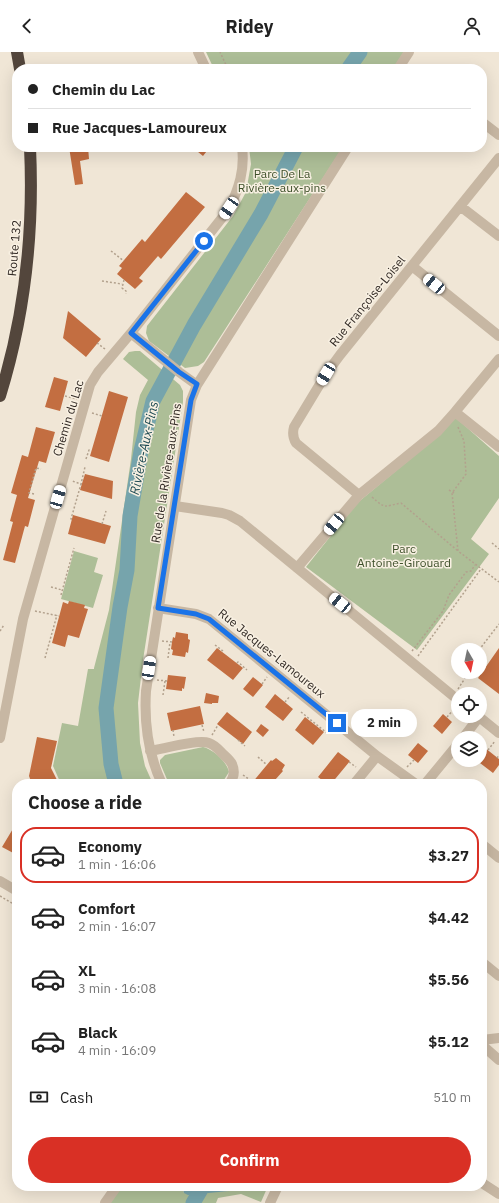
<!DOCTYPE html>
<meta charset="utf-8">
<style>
body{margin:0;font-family:"IBM Plex Sans",sans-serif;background:#f2f2f2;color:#222;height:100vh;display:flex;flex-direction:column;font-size:15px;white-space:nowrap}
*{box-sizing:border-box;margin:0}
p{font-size:13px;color:#767676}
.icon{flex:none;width:22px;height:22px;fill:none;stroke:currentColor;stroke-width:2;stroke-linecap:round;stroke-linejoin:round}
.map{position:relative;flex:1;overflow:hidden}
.side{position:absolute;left:12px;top:727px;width:475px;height:412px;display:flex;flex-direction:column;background:#fff;border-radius:16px;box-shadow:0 4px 16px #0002}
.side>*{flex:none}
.top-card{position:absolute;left:12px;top:12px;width:475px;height:88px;border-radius:16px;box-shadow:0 4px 16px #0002;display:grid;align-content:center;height:88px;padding:0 16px;background:#fff}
.needle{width:26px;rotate:171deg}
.tools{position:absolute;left:451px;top:591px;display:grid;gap:8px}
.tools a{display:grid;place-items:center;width:36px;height:36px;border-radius:50%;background:#fff;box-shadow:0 4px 16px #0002;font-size:20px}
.end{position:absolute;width:18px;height:18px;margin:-9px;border:5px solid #1a73e8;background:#fff;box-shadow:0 0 0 2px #fff}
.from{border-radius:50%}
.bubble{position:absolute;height:28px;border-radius:14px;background:#fff;box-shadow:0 4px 16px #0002;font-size:13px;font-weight:700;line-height:28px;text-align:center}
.car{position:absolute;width:12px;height:24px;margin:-12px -6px;border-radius:5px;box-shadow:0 0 3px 1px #0007;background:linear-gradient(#fff 24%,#345 0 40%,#fff 0 76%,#345 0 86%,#fff 0)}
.top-card b{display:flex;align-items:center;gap:14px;height:38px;font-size:15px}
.top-card b+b{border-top:1px solid #e0e0e0}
.top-card i{width:10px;height:10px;background:#222}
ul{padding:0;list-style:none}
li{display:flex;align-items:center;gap:12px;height:56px;margin:0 8px 6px;padding:0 8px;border:2px solid transparent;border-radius:16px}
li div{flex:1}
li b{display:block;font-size:15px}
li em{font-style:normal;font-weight:700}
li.current{border-color:#d93025}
li>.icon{width:36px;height:36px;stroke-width:1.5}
h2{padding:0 16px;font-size:18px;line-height:48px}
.pay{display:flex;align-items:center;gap:10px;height:44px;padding:0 16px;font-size:15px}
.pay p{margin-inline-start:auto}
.button{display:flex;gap:8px;margin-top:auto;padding:8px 16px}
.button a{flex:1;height:46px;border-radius:24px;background:#d93025;color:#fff;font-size:16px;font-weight:700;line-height:46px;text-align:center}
header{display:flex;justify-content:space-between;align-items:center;height:52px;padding:0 16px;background:#fff;font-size:18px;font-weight:700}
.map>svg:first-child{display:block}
.green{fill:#adbe97}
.water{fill:#76a4ac}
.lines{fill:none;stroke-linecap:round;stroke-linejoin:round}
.river{stroke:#76a4ac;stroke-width:15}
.building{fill:#c36e41}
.path{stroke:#b2a18d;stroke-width:1.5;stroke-dasharray:2 2;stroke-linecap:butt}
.minor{stroke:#c7b7a3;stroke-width:10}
.tertiary{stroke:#c7b7a3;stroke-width:10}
.motorway{stroke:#53463c;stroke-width:12}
.route{stroke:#1a73e8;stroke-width:5}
.labels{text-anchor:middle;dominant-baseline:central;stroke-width:3;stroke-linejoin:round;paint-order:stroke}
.park-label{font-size:12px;fill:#3d4f29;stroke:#f8f0e2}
.street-label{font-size:12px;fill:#322a25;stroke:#f8f0e2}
.water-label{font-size:13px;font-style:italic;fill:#1c4952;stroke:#f8f0e2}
</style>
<header><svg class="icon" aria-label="back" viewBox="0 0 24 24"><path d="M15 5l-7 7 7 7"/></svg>Ridey<svg class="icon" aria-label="person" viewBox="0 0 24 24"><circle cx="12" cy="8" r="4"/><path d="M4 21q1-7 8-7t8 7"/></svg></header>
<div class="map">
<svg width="499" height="1151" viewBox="0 0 499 1151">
<rect width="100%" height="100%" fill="#f0e6d6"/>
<path class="green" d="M 206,0 L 404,0 L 393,17 L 214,17 Z
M 249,95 L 343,95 L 204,310 L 198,314 L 185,316 L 149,289 L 146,281 L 147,274 L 233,164 L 246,140 L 251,112 Z
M 135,299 L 140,299 L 180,333 L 183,339 L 183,350 L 143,608 L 138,651 L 140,691 L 145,714 L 153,732 L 61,732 L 53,714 L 62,671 L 78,674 L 88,617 L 94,617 L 94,616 L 109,558 L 131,407 L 136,360 L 140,343 L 148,328 L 123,307 L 129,300 Z
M 455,365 L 499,404 L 499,446 L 471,487 L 489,502 L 417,598 L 306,515 L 356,452 L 432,389 Z
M 74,499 L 98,506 L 94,520 L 103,523 L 93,556 L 61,547 Z
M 203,695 C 213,697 227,710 229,720 L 222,731 L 169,732 L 160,711 L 160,708 L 165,703 Z
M 121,1134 L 182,1134 L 184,1141 L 229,1139 L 237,1134 L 268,1134 L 261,1150 L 241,1142 L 218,1146 L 216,1151 L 109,1151 Z"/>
<path class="water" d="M 182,1134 L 237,1134 L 229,1139 L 188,1143 L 184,1141 Z"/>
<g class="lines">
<path class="river" d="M 348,17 L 360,0
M 116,732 L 111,712 L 106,656 L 120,555 L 127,518 L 130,464 L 141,399 L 153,349 L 194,273 L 261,162 L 296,95
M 193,1151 L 203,1134"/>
</g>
<path class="building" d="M 69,95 L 88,95 L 89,107 L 80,109 L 83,132 L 75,133 Z
M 192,95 L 210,95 L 203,104 Z
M 186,140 L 205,155 L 161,207 L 158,204 L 139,226 L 143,229 L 135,237 L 117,222 L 122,216 L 119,214 L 142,187 L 145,190 Z
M 68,259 L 101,287 L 86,305 L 63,286 Z
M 54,325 L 68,329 L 60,359 L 45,355 Z
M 109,339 L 128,345 L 109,410 L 90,404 Z
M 36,375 L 55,380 L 46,411 L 39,409 L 28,446 L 35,448 L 28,475 L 25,474 L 15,511 L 3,508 L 13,470 L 10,469 L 17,443 L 11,441 L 22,403 L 28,405 Z
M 85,422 L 113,429 L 112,447 L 80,438 Z
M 73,463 L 111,474 L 105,492 L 68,482 Z
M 69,549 L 85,553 L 84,556 L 88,557 L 79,586 L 68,583 L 65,595 L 52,591 L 63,550 L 68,552 Z
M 176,580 L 188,582 L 188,587 L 190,588 L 188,601 L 186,600 L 185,605 L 172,603 L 173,598 L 171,597 L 172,590 L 173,585 L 175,586 Z
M 217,596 L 243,616 L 233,628 L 207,608 Z
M 499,596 L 499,642 L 478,626 Z
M 168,623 L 186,625 L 184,637 L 182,636 L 182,639 L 166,637 Z
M 253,625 L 263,633 L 253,645 L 243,637 Z
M 206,641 L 219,644 L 218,651 L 212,651 L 212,652 L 204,651 Z
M 275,642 L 293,657 L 283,669 L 265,655 Z
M 200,654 L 204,672 L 171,679 L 167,661 Z
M 227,660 L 252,680 L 243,692 L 217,672 Z
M 443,662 L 452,670 L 442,682 L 433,674 Z
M 305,665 L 324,680 L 313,693 L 295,678 Z
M 261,672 L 269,678 L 263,685 L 256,679 Z
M 37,685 L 57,689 L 51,716 L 59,732 L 32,732 L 29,724 Z
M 418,691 L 428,699 L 418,711 L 408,703 Z
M 480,692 L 499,707 L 499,713 L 493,721 L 480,711 Z
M 338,700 L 350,709 L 331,732 L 327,732 L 318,725 Z
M 276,706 L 285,713 L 282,718 L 283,719 L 275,728 L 274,727 L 270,732 L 251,732 L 271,708 L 272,709 Z
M 17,770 L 17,803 L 2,795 Z"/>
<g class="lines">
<path class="path" d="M 215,15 L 226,13 L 220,0
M 111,199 L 124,209
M 124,228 L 122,236 L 126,239 L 126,242
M 102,229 L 122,232
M 97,291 L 105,297
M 65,344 L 77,347
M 92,361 L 102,364
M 458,375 L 464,389 L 466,422 L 452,441 L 458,499 L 499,530
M 86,407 L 89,398 L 91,399
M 82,432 L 81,432 L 85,415
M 449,438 L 454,441
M 34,442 L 29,441 L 36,416 L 41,417
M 372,445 C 386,458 385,454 401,451 L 458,499
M 72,467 L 71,467 L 81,432 L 72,429
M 102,472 L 106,459
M 492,491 L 499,497
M 51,535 L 62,538
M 61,543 L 74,496
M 35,559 L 59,564
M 0,579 L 4,573
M 162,589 L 172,590
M 215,593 L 223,599 L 222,600
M 479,598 L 499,572
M 412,599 L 443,559 L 449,543 L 466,520 L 471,519 L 475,513
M 418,604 L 481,517
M 45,606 L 57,563
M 168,606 L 170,590
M 237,611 L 238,610 L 247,618
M 157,628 L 167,629
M 262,632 L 267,625
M 458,637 L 469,620
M 163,643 L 165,629
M 285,650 L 290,644
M 301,660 L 328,682
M 447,665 L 455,656
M 202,673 L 204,680
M 173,678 L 174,685
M 212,683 L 218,673
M 238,688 L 245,694
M 488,698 L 495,689
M 258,705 L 267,713
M 497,706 L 499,703
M 349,710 L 356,715
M 407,715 L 414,708
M 243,723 L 253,730
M 0,844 L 17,854"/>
<path class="minor" d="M 198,0 L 206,17
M 398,17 L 409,0
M 482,70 L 499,83
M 460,154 L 499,184
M 412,214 L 499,284
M 131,281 L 179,320 L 197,333
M 455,360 L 499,395
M 359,443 L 296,391 C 293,386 292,382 294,375 L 326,322 L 340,303 L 499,106
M 175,454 L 222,461 L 229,463 L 240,469 L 458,648
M 297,516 L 359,443 L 438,379 L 455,360 L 499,307
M 158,556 L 196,562 L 209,567 L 377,704 L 416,732
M 478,664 L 499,681
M 0,686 L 23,567 L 90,333 L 98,320 L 131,281 L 229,157 C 239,136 245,118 242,95
M 463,686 L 479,665
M 150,699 C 163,697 198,687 209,691 C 215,693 219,698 223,702 C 226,705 230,708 232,712 C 235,719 234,726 229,732
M 162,732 C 148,702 144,671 146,639 L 191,348 L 197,333 L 348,95
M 354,732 L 377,704
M 425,732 L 458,692
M 482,792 L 499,806
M 482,910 L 499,924
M 482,993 L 499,1008
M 482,1131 L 499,1142
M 105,1151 L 117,1134
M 270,1151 L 278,1134"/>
<path class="tertiary" d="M 0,829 L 17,839
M 482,988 L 499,986"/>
<path class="motorway" d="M 17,0 L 20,17
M 0,344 C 25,263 34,180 30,95"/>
</g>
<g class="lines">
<path class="route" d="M 204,189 L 131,281 L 179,320 L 197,332 L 191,348 L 158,556 L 196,562 L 209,567 L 337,671"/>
</g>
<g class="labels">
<g class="park-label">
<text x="282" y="121">Parc De La<tspan x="282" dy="14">Rivière-aux-pins</tspan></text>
<text x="404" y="496">Parc<tspan x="404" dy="14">Antoine-Girouard</tspan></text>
</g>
<g class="street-label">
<text transform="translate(14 196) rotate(-85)">Route 132</text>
<text transform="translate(367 249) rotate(-51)">Rue Françoise-Loisel</text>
<text transform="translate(68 366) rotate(-73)">Chemin du Lac</text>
<text transform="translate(166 421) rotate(-81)">Rue de la Rivière-aux-Pins</text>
<text transform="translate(272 601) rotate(39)">Rue Jacques-Lamoureux</text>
</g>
<g class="water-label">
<text transform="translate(144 396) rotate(-78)">Rivière-Aux-Pins</text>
</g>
</g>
</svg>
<div class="tools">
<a><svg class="needle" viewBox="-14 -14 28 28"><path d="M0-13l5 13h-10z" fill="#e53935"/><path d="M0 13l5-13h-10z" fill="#767676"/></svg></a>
<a><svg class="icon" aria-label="locate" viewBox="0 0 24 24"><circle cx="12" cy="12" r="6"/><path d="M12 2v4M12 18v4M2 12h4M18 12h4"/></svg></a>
<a><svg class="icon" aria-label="layers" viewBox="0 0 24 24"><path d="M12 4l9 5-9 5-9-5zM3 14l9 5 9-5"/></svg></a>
</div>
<i class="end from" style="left:204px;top:189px"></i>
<i class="end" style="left:337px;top:671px"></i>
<div class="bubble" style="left:351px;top:657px;width:66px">2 min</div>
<i class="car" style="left:229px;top:156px;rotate:214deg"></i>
<i class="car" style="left:434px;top:232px;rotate:309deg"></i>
<i class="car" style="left:326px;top:322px;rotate:211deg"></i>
<i class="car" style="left:58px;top:445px;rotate:16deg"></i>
<i class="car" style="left:334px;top:472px;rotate:220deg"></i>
<i class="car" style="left:340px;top:551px;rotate:309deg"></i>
<i class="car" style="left:149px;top:616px;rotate:9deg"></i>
<div class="top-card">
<b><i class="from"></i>Chemin du Lac</b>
<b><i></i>Rue Jacques-Lamoureux</b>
</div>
<section class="side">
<h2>Choose a ride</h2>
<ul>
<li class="current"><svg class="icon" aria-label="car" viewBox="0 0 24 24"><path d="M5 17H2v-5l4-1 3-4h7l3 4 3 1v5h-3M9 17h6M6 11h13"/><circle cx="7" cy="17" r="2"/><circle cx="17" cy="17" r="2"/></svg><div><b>Economy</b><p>1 min · 16:06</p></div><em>$3.27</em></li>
<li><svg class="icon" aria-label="car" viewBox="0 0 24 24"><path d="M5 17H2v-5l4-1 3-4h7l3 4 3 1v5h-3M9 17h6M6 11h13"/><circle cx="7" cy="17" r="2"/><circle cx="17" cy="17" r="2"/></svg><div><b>Comfort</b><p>2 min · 16:07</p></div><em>$4.42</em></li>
<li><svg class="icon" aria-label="car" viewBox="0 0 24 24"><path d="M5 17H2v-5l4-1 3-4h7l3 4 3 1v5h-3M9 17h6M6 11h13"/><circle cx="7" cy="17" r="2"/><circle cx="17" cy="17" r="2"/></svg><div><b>XL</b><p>3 min · 16:08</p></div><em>$5.56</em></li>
<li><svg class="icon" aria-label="car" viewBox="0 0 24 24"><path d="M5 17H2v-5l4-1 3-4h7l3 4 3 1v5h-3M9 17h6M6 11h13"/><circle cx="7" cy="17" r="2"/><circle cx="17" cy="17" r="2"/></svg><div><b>Black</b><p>4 min · 16:09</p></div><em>$5.12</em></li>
</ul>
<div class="pay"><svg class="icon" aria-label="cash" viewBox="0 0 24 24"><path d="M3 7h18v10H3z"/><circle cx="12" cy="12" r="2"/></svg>Cash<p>510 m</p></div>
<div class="button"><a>Confirm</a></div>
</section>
</div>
